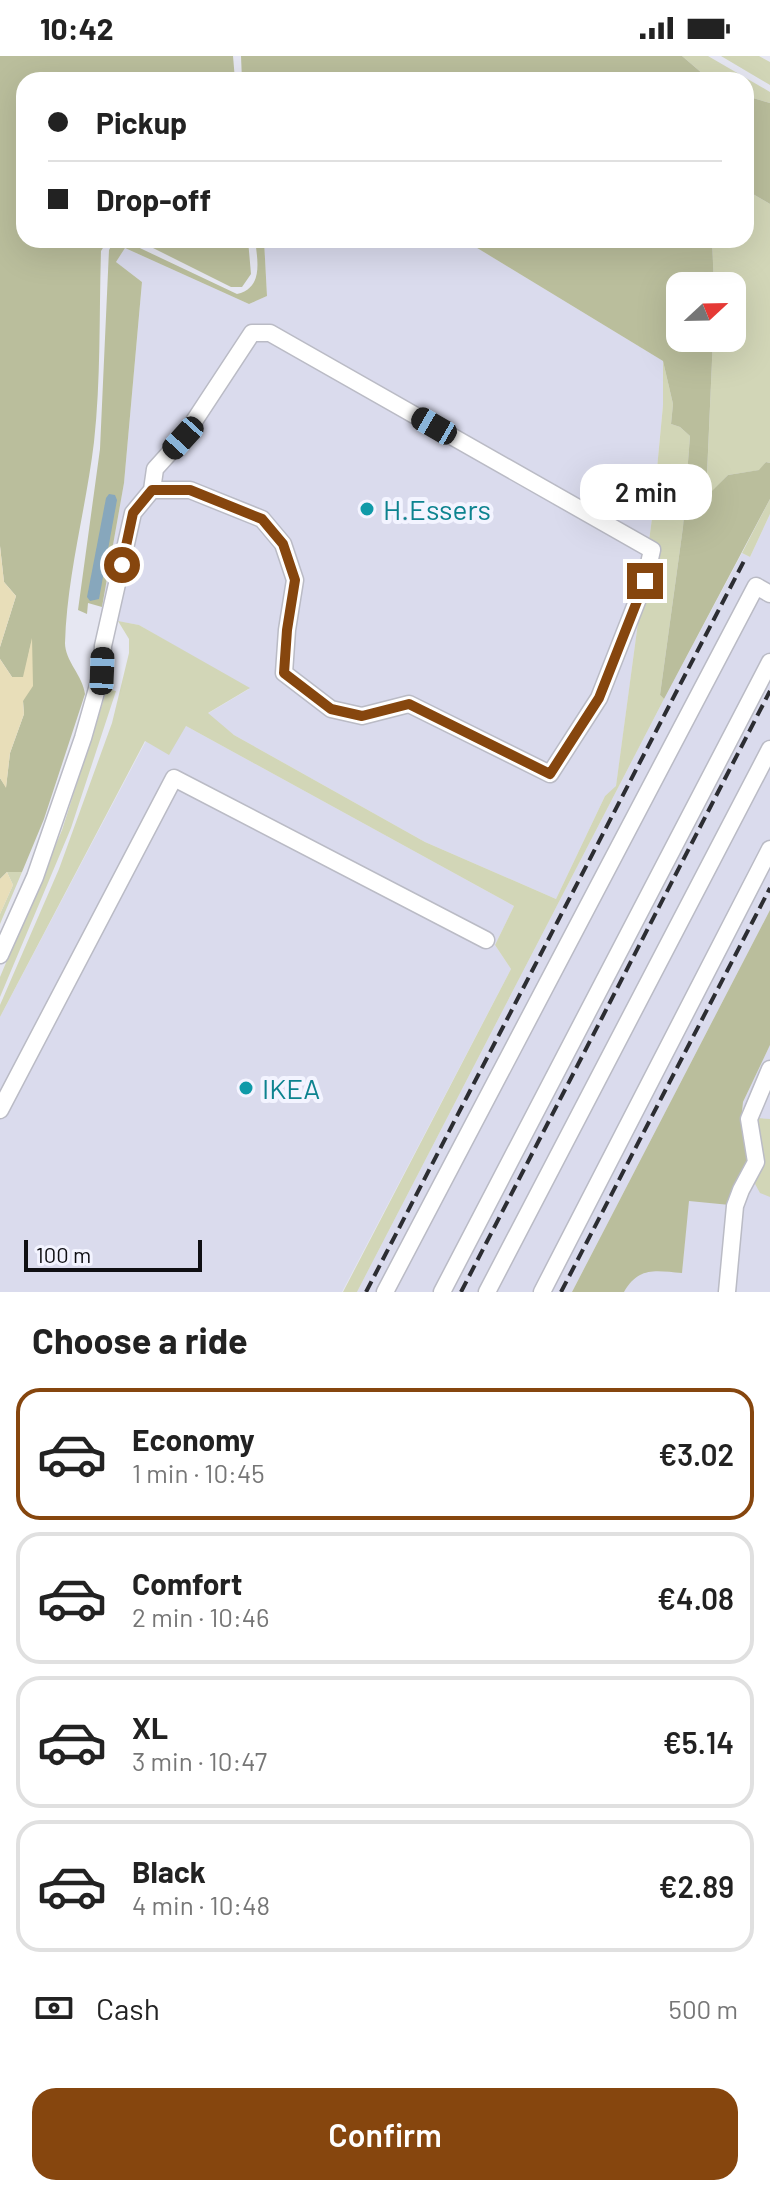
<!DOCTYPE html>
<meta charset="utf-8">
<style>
body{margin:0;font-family:Barlow,sans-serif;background:#f6f6f6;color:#222;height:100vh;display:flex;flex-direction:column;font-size:30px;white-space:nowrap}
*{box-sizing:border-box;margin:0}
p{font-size:26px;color:#767676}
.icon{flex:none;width:44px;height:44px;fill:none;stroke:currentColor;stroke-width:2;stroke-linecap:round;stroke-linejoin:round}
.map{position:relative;height:1236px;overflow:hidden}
.drawer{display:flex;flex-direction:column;background:#fff;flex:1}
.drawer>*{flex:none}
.hud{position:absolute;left:16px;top:16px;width:738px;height:176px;border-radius:24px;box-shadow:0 8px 32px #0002;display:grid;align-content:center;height:176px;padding:0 32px;background:#fff}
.needle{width:52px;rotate:68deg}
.buttons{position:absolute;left:666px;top:216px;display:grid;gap:16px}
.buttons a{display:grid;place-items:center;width:80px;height:80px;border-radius:16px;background:#fff;box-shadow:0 8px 32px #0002;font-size:40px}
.scale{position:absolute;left:24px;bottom:20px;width:178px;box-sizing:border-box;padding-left:8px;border:4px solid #0f0f13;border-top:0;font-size:22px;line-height:28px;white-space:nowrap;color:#0f0f13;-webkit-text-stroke:6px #f3f4ff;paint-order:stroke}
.end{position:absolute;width:36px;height:36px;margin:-18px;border:10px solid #86460e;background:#fff;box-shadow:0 0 0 4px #fff}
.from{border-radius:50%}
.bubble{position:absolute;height:56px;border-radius:24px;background:#fff;box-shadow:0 8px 32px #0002;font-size:26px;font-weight:600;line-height:56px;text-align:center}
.car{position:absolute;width:24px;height:48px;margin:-24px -12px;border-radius:10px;box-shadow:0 0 6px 2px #0007;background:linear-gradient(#222 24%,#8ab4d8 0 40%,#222 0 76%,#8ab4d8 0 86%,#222 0)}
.hud b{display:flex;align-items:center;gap:28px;height:76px;font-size:30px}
.hud b+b{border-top:2px solid #e0e0e0}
.hud i{width:20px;height:20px;background:#222}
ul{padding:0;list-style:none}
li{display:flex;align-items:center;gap:24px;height:132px;margin:0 16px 12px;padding:0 16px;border:4px solid #e0e0e0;border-radius:24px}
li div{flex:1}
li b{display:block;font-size:30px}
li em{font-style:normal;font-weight:600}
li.selected{border-color:#86460e}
li>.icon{width:72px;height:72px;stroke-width:1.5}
h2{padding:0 32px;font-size:36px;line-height:96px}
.pay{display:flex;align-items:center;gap:20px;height:88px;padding:0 32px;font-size:30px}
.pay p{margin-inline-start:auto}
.button{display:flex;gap:16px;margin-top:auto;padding:16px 32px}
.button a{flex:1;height:92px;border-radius:24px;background:#86460e;color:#fff;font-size:32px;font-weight:600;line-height:92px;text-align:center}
.status{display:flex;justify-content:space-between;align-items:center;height:56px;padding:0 40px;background:#fff;direction:ltr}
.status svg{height:22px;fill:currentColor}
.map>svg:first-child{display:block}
.built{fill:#dadbed}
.green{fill:#d2d6b7}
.forest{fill:#babe9c}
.sand{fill:#e8deb9}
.water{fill:#87a7bc}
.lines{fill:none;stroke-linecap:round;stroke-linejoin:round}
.minor-casing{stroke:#babbc5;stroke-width:19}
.minor{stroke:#fff;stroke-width:16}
.rail{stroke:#2c2d32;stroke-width:4;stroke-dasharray:12 6;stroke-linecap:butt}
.route{stroke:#86460e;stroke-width:10}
.culture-dot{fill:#0f9aa8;stroke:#f3f4ff;stroke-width:3}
.labels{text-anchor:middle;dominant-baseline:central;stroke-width:8;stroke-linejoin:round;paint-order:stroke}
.culture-label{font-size:28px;fill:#0d838f;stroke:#f3f4ff;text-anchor:start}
</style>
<div class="status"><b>10:42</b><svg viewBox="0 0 49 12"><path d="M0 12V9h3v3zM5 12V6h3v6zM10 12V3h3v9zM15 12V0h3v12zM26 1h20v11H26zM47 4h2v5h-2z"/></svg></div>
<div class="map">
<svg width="770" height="1236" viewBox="0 0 770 1236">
<rect width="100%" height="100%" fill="#e6e7f2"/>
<path class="built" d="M 264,184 L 464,184 L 663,305 L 663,349 L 653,455 L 616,731 L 605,740 L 556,843 L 425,786 L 234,679 L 207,658 L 249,633 L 139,569 L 100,562 L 124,427 L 142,226 L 116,206 L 125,192 L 249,248 L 267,240 Z
M 770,458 L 770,854 L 572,1236 L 357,1236 L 664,643 L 742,497 L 750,501 Z
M 186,670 L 514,850 L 495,889 L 511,913 L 342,1236 L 0,1236 L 0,961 L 146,685 Z
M 770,989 L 770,1236 L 624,1236 L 632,1222 L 651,1214 L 682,1216 L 688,1145 L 750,1096 L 741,1067 L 743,1046 Z"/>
<path class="green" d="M 682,0 L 708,0 L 770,36 L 770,47 L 746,40 L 746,24 L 710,24 Z
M 721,0 L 759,0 L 770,6 L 770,29 Z
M 746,134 L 770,148 L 770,407 L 766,406 L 760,414 L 728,419 L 706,442 L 713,282 L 732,282 L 732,230 L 714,230 L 712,184 L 746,184 Z
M 663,305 L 673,348 L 671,368 L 680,371 L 690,380 L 683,471 L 660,639 L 664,643 L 357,1236 L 343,1236 L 511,913 L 495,889 L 514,850 L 186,670 L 169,699 L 145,685 L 0,961 L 0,949 L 59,813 L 112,667 L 129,597 L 129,583 L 118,565 L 139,569 L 250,632 L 208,657 L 234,679 L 425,786 L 556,843 L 605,740 L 616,730 L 653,455 L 663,349 Z
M 770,443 L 770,458 L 750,501 L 742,497 Z
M 107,633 L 116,635 L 71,772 L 0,941 L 0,921 L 62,774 Z
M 7,816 L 22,816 L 0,868 L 0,858 L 13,829 Z
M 757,1062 L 770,1063 L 770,1141 L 760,1137 L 754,1126 C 769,1101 759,1089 757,1062 Z"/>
<path class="forest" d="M 0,0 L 233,0 L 235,24 L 24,24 L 24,184 L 108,184 L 101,195 C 99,259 101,323 94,386 C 86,453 67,519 65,587 C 65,605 83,620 85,638 L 44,763 L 22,816 L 7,816 L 0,823 L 0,722 L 6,731 L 10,697 L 24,658 L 23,645 L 31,587 L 24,622 L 12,621 L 0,603 L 0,591 L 16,540 L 4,526 L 0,490 Z
M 241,0 L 682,0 L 710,24 L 242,24 Z
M 746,40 L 770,47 L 770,148 L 746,134 Z
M 137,184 L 248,184 L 251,218 L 242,231 L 231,231 Z
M 255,184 L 264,184 L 267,240 L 249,248 L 125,192 L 116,206 L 142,226 L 124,427 L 102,551 L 88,547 L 87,558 L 78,554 L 100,393 L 109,194 L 112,189 L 125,185 L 237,238 C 263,232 258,206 255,184 Z
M 464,184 L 712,184 L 714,230 L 680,230 L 680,282 L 713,282 L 706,441 L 728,419 L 759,414 L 766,406 L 770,407 L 770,443 L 664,643 L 660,639 L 683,471 L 690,380 L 680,371 L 671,368 L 673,348 L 663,305 Z
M 770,854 L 770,989 L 743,1046 L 741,1067 L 750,1096 L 747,1115 L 730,1149 L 689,1145 L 682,1217 C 656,1215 639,1210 624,1236 L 572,1236 Z"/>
<path class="sand" d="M 0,490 L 4,526 L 16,540 L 0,591 Z
M 32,582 L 33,630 L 23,645 L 24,658 L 10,697 L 6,732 L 0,722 L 0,603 L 12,621 L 23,621 Z
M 7,816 L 13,829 L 0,858 L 0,823 Z"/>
<path class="water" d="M 109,438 L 115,439 L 117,444 L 99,543 L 90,545 L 87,541 L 106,442 Z"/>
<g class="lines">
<g class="minor-casing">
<path id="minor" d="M 0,899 L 35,821 L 83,682 L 102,615 L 103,590 L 133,457 L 152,434 L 190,434 L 262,463 L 283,488 L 295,524 L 287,574 L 284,617 L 331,653 L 362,660 L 409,648 L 550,718 L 599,642 L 645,525 L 652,494 L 270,277 L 252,277 L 183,382 L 155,413 L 152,434
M 0,1054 L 174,722 L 486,884
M 385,1236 L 756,530 L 770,538
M 442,1236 L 770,606
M 487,1236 L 770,693
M 542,1236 L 770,793
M 727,1236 L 735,1150 L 741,1134 L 756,1106 L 749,1063 L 770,1013"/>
</g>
<use href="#minor" class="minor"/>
<path class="rail" d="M 366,1236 L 744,505
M 461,1236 L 770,635
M 561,1236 L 770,832"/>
</g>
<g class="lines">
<path class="route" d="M 122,509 L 133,457 L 152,434 L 190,434 L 262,463 L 283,488 L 295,524 L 287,574 L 284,617 L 331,653 L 362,660 L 409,648 L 550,718 L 599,642 L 645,525"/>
</g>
<g class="culture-dot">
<circle cx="367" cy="453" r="8"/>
<circle cx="246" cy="1032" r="8"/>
</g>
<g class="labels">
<g class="culture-label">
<text x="383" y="453">H.Essers</text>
<text x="262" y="1032">IKEA</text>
</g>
</g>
</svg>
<div class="buttons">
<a><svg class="needle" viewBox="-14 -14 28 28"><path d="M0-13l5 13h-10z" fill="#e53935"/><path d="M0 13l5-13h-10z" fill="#767676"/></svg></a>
</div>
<div class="scale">100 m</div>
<i class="end from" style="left:122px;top:509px"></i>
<i class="end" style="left:645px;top:525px"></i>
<div class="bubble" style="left:580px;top:408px;width:132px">2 min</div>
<i class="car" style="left:434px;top:370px;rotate:300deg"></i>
<i class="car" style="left:183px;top:382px;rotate:222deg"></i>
<i class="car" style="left:102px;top:615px;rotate:2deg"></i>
<div class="hud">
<b><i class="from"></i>Pickup</b>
<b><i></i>Drop-off</b>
</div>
</div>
<section class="drawer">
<h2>Choose a ride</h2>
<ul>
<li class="selected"><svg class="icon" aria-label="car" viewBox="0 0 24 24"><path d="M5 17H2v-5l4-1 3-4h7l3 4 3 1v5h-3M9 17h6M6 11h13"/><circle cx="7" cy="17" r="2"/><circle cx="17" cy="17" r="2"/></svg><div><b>Economy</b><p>1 min · 10:45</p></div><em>€3.02</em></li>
<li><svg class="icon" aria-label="car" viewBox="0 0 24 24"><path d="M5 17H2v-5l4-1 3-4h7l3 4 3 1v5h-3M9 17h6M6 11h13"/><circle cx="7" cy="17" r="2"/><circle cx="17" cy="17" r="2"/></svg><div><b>Comfort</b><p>2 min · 10:46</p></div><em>€4.08</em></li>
<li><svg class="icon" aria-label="car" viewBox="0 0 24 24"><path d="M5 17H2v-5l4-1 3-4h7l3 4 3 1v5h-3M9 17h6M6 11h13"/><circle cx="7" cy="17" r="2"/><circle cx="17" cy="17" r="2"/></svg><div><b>XL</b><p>3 min · 10:47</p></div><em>€5.14</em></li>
<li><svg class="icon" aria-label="car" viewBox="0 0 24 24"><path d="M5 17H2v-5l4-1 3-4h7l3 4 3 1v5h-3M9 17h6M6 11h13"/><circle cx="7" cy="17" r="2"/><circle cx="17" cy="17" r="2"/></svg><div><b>Black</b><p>4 min · 10:48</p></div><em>€2.89</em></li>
</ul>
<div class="pay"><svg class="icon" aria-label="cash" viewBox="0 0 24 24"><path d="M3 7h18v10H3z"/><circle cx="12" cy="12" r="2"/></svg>Cash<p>500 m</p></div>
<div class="button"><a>Confirm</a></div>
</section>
